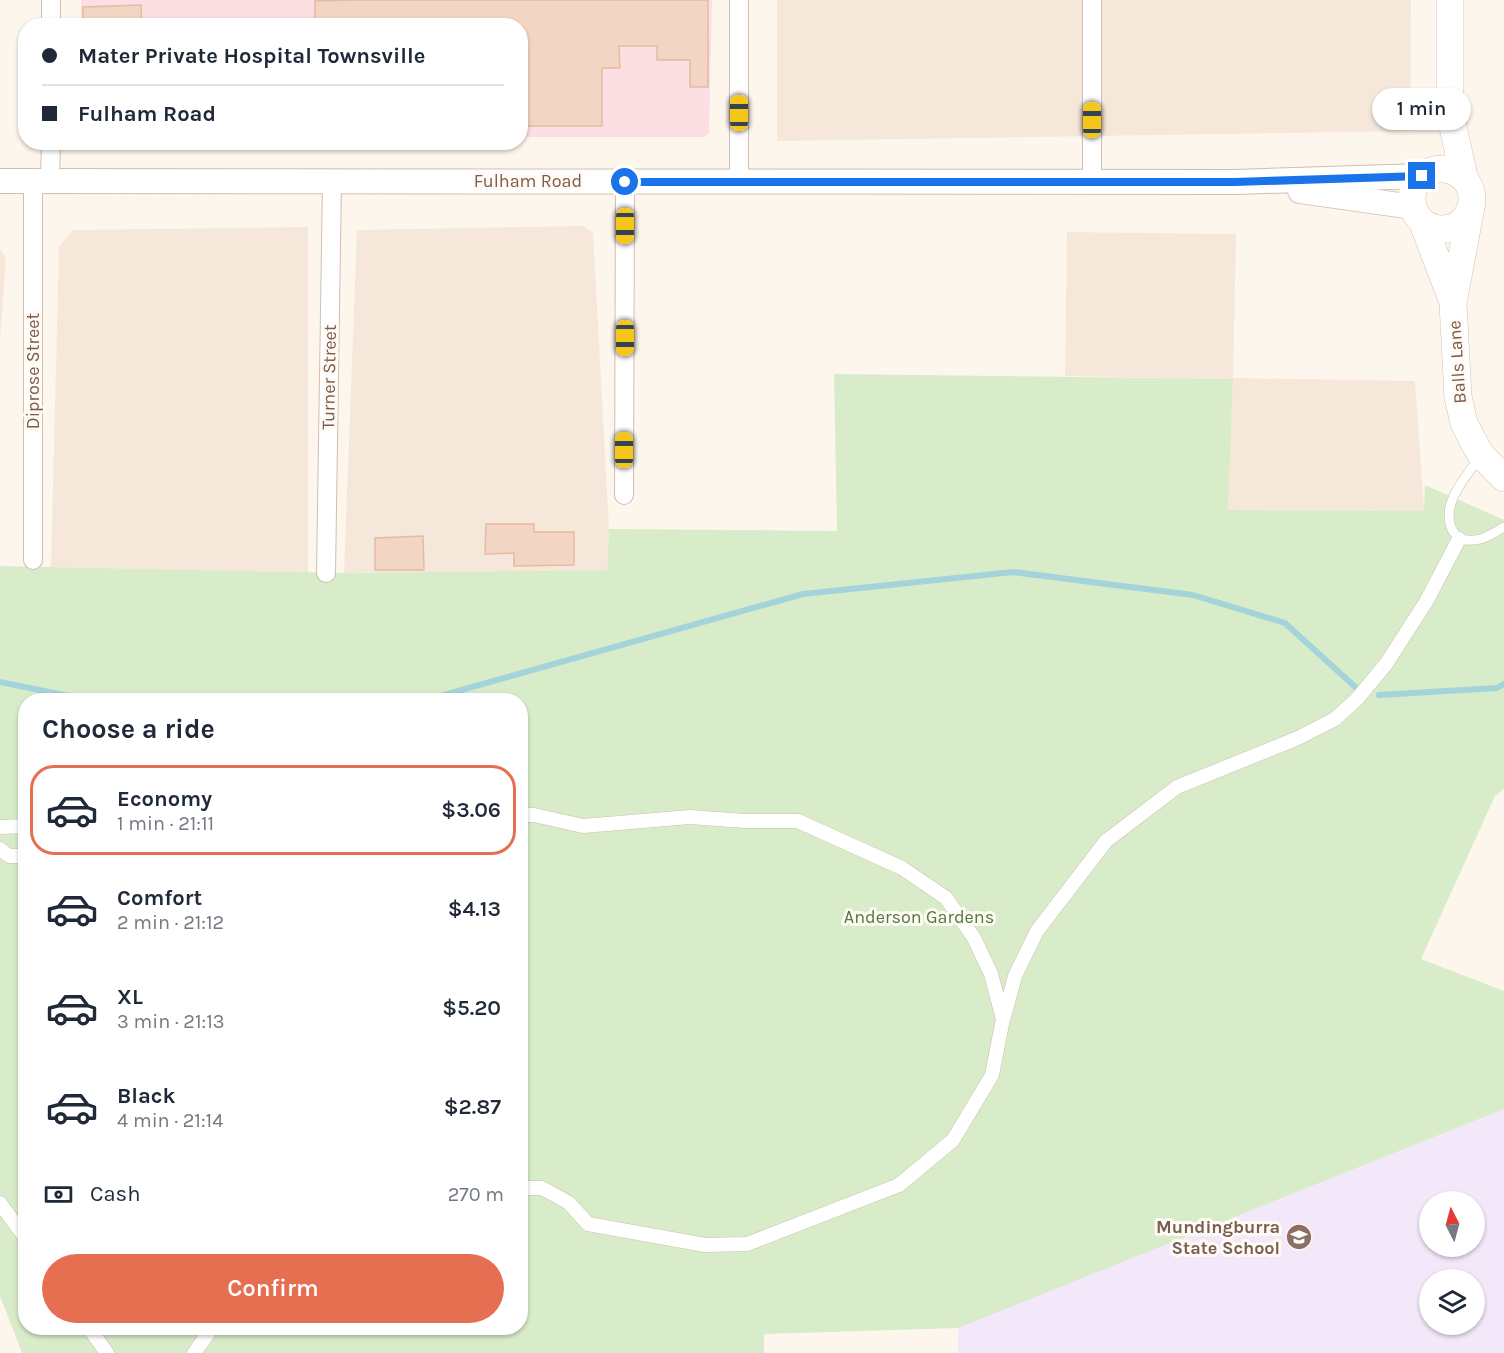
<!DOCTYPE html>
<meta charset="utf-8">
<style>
body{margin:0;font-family:Karla,sans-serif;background:#f2f2f3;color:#1f2937;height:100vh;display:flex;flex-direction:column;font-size:22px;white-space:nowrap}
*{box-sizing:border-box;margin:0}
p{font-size:20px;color:#747a83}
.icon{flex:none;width:33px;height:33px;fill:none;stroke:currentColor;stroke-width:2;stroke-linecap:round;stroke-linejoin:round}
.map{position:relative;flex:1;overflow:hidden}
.details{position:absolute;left:18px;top:693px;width:510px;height:642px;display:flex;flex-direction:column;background:#fff;border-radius:24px;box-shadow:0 2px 4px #0004}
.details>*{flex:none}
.guide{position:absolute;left:18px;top:18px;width:510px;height:132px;border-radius:24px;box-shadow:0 2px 4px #0004;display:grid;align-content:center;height:132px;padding:0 24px;background:#fff}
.needle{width:39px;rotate:354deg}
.tools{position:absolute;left:1419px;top:1191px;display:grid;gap:12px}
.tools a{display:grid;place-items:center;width:66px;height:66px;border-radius:50%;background:#fff;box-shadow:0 2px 4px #0004;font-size:30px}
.end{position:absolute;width:27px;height:27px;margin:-14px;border:8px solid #1a73e8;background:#fff;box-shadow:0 0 0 3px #fff}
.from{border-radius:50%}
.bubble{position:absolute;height:42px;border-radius:21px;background:#fff;box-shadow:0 2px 4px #0004;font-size:20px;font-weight:600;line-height:42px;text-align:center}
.car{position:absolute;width:18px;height:36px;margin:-18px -9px;border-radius:8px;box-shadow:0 0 4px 2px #0007;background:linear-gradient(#f5c518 24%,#345 0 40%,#f5c518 0 76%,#345 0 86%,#f5c518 0)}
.guide b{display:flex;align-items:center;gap:21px;height:57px;font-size:22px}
.guide b+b{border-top:2px solid #e0e1e3}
.guide i{width:15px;height:15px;background:#1f2937}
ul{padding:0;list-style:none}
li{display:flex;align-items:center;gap:18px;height:90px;margin:0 12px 9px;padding:0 12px;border:3px solid transparent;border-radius:24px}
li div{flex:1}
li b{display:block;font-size:22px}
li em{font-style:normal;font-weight:600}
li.active{border-color:#e76f51}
li>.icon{width:54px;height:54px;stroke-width:1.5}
h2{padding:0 24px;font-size:27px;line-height:72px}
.pay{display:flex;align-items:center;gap:15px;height:66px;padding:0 24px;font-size:22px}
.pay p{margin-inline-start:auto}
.button{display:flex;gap:12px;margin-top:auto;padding:12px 24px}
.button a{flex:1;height:69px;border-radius:36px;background:#e76f51;color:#fff;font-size:24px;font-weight:600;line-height:69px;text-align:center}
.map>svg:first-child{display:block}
.residential{fill:#f5e8da}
.education{fill:#f3e8fa;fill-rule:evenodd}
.medical{fill:#fbdfe3}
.green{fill:#d8ecc9;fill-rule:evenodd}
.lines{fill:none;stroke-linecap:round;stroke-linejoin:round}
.stream{stroke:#a5d3da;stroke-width:6}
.building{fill:#f3d5c3;stroke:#e6bba3;stroke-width:1.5}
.service-casing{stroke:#d1beb0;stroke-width:10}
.pedestrian-casing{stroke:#d1beb0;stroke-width:15}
.minor-casing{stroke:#d1beb0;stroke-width:20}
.tertiary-casing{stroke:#d1beb0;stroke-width:26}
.secondary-casing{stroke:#d6c0b0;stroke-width:28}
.service{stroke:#fff;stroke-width:9}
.pedestrian{stroke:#fff;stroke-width:14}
.minor{stroke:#fff;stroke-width:18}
.tertiary{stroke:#fff;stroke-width:24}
.secondary{stroke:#fff;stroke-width:27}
.route{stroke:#1a73e8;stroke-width:8}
.labels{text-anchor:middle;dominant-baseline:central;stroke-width:6;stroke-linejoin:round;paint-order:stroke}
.street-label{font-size:18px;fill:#7a5c4d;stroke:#fffaf3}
.park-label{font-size:18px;fill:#537a41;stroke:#fffaf3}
.education-label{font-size:18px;font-weight:bold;fill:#785e54;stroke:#fffaf3;text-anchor:end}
</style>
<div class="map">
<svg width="1504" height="1353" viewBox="0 0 1504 1353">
<rect width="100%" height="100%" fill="#fdf6ec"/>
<path class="residential" d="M 777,0 L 1411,0 L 1410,131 L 777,141 Z
M 583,226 L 593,233 L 609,529 L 607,570 L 344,573 L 357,230 Z
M 308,227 L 308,573 L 51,567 L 59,247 L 66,238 L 73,230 Z
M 1067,232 L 1236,234 L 1233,378 L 1415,381 L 1424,511 L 1227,510 L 1233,379 L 1065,376 Z
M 0,249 L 6,259 L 0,342 Z"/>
<path class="education" d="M 1504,1109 L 1504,1353 L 958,1353 L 958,1328 ZM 1430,1202 L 1474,1202 L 1474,1246 L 1430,1246 ZM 1430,1280 L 1474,1280 L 1474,1324 L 1430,1324 Z"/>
<path class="medical" d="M 81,0 L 712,0 L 709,133 L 704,137 L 521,137 L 520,26 L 81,25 Z"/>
<path class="green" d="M 834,374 L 1233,379 L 1228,510 L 1424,511 L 1425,485 L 1504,520 L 1504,789 L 1495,796 L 1421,959 L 1504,991 L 1504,1109 L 958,1328 L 764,1334 L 764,1353 L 22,1353 L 0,1296 L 0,566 L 344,573 L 607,570 L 609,529 L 837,531 ZM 26,700 L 520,700 L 520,1328 L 26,1328 Z"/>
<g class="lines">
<path class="stream" d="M 0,682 L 88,700
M 1379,695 L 1497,688 L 1504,684
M 426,700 L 803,594 L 1013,572 L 1193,595 L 1285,623 L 1363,694"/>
</g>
<path class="building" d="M 354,0 L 708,0 L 708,87 L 690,87 L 690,60 L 657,60 L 657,46 L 619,46 L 620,68 L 602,68 L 602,126 L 520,126 L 520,26 L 315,26 L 315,1 Z
M 141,5 L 142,26 L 83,26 L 83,7 Z
M 486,524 L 534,524 L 534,532 L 574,532 L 574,565 L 514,566 L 514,553 L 485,554 Z
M 423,536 L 424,570 L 375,570 L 375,538 Z"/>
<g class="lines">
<g class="service-casing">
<path id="service" d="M 1479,458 C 1466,477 1442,502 1451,527 C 1452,531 1456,535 1459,539 C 1479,543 1487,537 1504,527"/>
</g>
<g class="pedestrian-casing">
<path id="pedestrian" d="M 520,815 L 534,815 L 583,826 L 690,817 L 745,821 L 798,821 L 902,868 L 946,898 L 974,938 L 991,974 L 1003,1019 L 992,1075 L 953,1140 L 899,1185 L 747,1244 L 705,1245 L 588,1224 L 569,1203 L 542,1188 L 520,1188
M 0,827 L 26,826
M 0,849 L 9,856 L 26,856
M 1004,1017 L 1015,976 L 1037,931 L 1106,841 L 1177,787 L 1298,738 L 1335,719 L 1357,699 L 1386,664 L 1426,602 L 1459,539
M 0,1203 L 26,1239
M 89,1328 L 107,1353
M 194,1353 L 212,1328"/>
</g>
<g class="minor-casing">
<path id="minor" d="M 51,26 L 51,0
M 33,181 L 33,560
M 50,181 L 51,142
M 739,181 L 739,0
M 1092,181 L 1092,0
M 624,495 L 625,181
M 326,573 L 332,181"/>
</g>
<g class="tertiary-casing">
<path id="tertiary" d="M 0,181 L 1235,182 L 1422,176
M 1300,191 L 1413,207"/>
</g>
<g class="secondary-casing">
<path id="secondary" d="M 1450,0 L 1450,113 L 1464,177
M1412 199a30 30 0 1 1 60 0a30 30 0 1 1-60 0Z
M 1471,207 L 1453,303 L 1458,397 L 1464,423 L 1473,441 L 1481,455 L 1504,478
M 1422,221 L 1453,302"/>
</g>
<use href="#service" class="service"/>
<use href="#pedestrian" class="pedestrian"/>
<use href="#minor" class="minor"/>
<use href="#tertiary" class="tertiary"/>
<use href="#secondary" class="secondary"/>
</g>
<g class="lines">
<path class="route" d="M 625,182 L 1235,182 L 1422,176"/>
</g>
<defs>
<g id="school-disc" transform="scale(1.35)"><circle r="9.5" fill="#8d6e63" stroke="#fffaf3"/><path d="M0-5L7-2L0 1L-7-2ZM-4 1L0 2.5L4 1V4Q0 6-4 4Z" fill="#fff"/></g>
</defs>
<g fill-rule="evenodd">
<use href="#school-disc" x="1299" y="1237"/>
</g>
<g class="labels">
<g class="street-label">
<text x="528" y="181">Fulham Road</text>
<text transform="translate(1457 362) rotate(-94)">Balls Lane</text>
<text transform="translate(33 371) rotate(-90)">Diprose Street</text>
<text transform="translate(329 377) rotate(-89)">Turner Street</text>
</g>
<g class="park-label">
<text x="919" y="917">Anderson Gardens</text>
</g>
<g class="education-label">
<text x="1280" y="1227">Mundingburra<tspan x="1280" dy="21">State School</tspan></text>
</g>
</g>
</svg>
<div class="tools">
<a><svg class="needle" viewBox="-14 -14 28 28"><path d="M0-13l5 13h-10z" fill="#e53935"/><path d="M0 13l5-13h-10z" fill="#747a83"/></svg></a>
<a><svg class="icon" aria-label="layers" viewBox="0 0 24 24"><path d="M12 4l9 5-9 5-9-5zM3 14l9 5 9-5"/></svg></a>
</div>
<i class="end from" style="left:625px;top:182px"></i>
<i class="end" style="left:1422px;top:176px"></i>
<div class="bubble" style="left:1372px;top:88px;width:99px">1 min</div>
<i class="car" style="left:739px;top:113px;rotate:0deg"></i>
<i class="car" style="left:1092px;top:120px;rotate:0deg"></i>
<i class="car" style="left:625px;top:226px;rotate:180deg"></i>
<i class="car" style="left:625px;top:338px;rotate:180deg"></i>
<i class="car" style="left:624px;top:450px;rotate:0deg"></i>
<div class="guide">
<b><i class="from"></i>Mater Private Hospital Townsville</b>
<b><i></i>Fulham Road</b>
</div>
<section class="details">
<h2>Choose a ride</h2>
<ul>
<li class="active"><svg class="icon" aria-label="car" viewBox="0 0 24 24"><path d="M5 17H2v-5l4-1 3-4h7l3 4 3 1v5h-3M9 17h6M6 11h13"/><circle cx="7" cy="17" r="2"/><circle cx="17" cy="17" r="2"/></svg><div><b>Economy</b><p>1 min · 21:11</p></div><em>$3.06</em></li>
<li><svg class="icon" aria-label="car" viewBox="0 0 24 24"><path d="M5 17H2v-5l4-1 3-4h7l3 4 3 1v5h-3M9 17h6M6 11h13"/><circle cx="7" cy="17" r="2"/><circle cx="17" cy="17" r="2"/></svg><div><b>Comfort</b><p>2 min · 21:12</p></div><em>$4.13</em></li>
<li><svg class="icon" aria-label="car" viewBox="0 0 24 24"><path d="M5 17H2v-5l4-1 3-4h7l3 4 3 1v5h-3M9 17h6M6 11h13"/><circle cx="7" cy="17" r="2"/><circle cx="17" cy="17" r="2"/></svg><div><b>XL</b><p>3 min · 21:13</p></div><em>$5.20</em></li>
<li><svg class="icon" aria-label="car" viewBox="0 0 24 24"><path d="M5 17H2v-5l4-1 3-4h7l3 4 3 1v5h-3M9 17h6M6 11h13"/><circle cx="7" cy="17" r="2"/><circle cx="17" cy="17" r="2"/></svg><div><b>Black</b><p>4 min · 21:14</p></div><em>$2.87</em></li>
</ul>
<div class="pay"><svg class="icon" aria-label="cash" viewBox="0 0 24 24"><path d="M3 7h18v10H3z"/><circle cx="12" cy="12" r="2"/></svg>Cash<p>270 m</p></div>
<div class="button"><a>Confirm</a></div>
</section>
</div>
